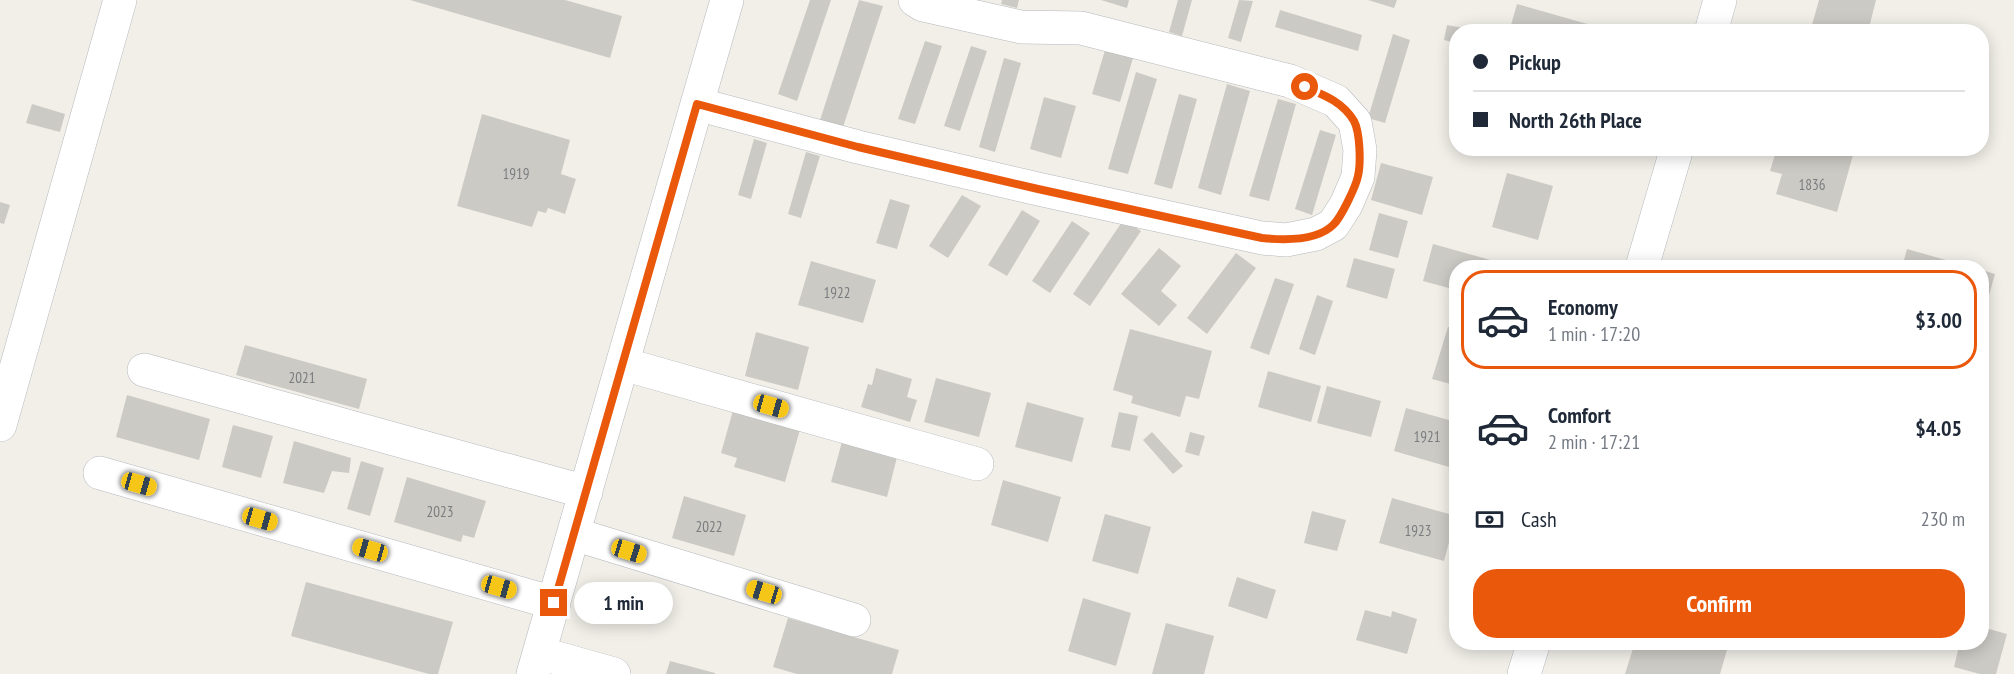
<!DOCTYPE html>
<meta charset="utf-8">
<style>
body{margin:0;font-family:"PT Sans Narrow",sans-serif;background:#f6f6f7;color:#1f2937;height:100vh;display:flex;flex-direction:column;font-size:22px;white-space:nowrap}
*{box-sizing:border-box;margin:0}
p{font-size:20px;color:#747a83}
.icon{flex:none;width:33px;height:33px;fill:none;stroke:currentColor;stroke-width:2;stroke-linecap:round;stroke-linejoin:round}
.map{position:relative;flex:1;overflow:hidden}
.panel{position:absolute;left:1449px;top:260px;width:540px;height:390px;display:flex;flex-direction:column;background:#fff;border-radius:24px;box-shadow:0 3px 15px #0003}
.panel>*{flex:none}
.guide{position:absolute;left:1449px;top:24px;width:540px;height:132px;border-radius:24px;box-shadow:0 3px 15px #0003;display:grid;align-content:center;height:132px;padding:0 24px;background:#fff}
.end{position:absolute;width:27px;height:27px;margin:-14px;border:8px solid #ea580c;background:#fff;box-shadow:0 0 0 3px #fff}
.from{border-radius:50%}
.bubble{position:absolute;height:42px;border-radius:21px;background:#fff;box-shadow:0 3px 15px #0003;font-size:20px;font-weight:700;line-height:42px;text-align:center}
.car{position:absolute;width:18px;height:36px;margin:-18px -9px;border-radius:8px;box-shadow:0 0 4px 2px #0007;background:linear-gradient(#f5c518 24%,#345 0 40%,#f5c518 0 76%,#345 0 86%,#f5c518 0)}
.guide b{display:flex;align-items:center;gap:21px;height:57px;font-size:22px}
.guide b+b{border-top:2px solid #e0e1e3}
.guide i{width:15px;height:15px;background:#1f2937}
ul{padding:10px 0 0;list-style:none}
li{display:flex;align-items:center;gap:18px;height:99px;margin:0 12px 9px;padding:0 12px;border:3px solid transparent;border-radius:24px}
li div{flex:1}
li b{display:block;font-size:22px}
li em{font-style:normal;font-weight:700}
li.selected{border-color:#ea580c}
li>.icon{width:54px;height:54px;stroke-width:1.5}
.pay{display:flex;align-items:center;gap:15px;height:66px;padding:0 24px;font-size:22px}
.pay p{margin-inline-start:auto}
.button{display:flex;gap:12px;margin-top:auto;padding:12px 24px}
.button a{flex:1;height:69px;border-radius:24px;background:#ea580c;color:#fff;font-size:24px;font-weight:700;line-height:69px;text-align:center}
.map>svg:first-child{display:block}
.building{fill:#cccac5}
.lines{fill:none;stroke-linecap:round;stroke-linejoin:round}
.minor-casing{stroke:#b5b8bc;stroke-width:34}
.minor{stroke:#fff;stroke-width:33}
.route{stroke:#ea580c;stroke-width:8}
.labels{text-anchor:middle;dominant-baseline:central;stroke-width:5;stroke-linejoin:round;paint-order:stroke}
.number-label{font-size:15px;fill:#7a7d7f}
</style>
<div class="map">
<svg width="2014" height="674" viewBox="0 0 2014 674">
<rect width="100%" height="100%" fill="#f1efe8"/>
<path class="building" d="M 410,0 L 565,0 L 622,16 L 610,58 Z
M 810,0 L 831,0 L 797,101 L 778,94 Z
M 859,0 L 883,6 L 843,127 L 820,120 Z
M 1002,0 L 1019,0 L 1017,8 L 1001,4 Z
M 1101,0 L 1129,0 L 1127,8 Z
M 1178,0 L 1192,0 L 1182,36 L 1169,32 Z
M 1239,0 L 1253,1 L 1241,42 L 1228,38 Z
M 1368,0 L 1397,0 L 1394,8 Z
M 1819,0 L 1876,0 L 1868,32 L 1810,32 Z
M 1517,4 L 1598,27 L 1597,32 L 1509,32 Z
M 1280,10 L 1362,35 L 1358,51 L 1275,27 Z
M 1447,25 L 1464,28 L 1463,32 L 1456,32 L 1456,43 L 1444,40 Z
M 1393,34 L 1410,40 L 1385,123 L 1368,118 Z
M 925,41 L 942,46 L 915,124 L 898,119 Z
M 971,46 L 987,51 L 960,131 L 944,126 Z
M 1105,50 L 1133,58 L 1120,102 L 1092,94 Z
M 1004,58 L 1021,63 L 995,152 L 979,147 Z
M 1136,72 L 1157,79 L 1128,174 L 1108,169 Z
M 1227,84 L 1250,91 L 1221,195 L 1198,188 Z
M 1179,94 L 1197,99 L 1172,189 L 1154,184 Z
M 1044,97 L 1076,106 L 1061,158 L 1030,149 Z
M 1278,99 L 1296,104 L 1269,201 L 1249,196 Z
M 32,104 L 65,114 L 60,132 L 26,123 Z
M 482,114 L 570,140 L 561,174 L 576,179 L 565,214 L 548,208 L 546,213 L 538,211 L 532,227 L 457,206 Z
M 1320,130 L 1336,135 L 1312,215 L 1295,209 Z
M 754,139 L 767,143 L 751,199 L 738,195 Z
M 1506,148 L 1523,148 L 1521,154 Z
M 1777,148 L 1855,148 L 1837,212 L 1776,194 L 1782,174 L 1770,171 Z
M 806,152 L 820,156 L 801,218 L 788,214 Z
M 1381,163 L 1433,177 L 1422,215 L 1371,200 Z
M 1507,173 L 1553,186 L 1538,240 L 1492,227 Z
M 962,195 L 981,206 L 948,258 L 929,246 Z
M 890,199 L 910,205 L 897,249 L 876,243 Z
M 0,202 L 10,205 L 4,224 L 0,223 Z
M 1022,210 L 1040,221 L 1007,276 L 988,265 Z
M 1379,213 L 1408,221 L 1398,258 L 1369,250 Z
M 1124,219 L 1141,231 L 1090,306 L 1073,294 Z
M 1072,221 L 1090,233 L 1050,293 L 1032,281 Z
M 1433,244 L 1512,266 L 1512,267 L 1456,267 L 1456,290 L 1423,281 Z
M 1159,248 L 1181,266 L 1161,291 L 1177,305 L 1159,326 L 1121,294 Z
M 1907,249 L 1967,266 L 1967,267 L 1902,267 Z
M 1236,253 L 1256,268 L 1207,334 L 1187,318 Z
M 1354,258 L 1395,269 L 1387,299 L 1346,287 Z
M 811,261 L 876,280 L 863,323 L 798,305 Z
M 1982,270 L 1995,274 L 1982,320 Z
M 1275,278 L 1294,284 L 1269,355 L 1250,348 Z
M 1317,295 L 1333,301 L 1315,355 L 1299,349 Z
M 1448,327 L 1456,329 L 1456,375 L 1454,385 L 1432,379 Z
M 1130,329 L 1212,351 L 1199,399 L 1186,396 L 1180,417 L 1131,403 L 1133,396 L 1113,390 Z
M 756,332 L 809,347 L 798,390 L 745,376 Z
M 245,345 L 367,379 L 359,409 L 236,375 Z
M 876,368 L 912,379 L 907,397 L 917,400 L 910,422 L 861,407 L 868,384 L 872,385 Z
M 1268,371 L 1321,386 L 1311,422 L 1258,407 Z
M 936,378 L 991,393 L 979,437 L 924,422 Z
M 1327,386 L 1381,401 L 1371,437 L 1317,423 Z
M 127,395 L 210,419 L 199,460 L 116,437 Z
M 1027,402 L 1084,418 L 1072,462 L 1015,447 Z
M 734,407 L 801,426 L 785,482 L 734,467 L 737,458 L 721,453 Z
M 1406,408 L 1456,422 L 1456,469 L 1394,451 Z
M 1119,412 L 1138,416 L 1130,451 L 1111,447 Z
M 233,425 L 273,436 L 261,478 L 222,467 Z
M 1152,432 L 1183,466 L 1173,474 L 1143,440 Z
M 1190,432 L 1205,436 L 1199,456 L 1185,452 Z
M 843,438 L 898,453 L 887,497 L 831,482 Z
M 294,441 L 351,458 L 349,473 L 332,471 L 324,493 L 283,483 Z
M 361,461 L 384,468 L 370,516 L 347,509 Z
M 407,477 L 486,501 L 474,538 L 463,535 L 461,542 L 394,522 Z
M 1003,480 L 1061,497 L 1048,542 L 991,525 Z
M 684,496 L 746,515 L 734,556 L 672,538 Z
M 1392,498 L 1456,516 L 1444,561 L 1379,543 Z
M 1312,511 L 1346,520 L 1337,551 L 1304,543 Z
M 1105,514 L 1151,527 L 1138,574 L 1092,561 Z
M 1237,577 L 1276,590 L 1267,619 L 1228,606 Z
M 306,582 L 453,622 L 438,674 L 429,674 L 291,636 Z
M 1083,598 L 1131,613 L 1116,666 L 1068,651 Z
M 1365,610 L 1391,617 L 1392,611 L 1417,619 L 1407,654 L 1356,640 Z
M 788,618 L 899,650 L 892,674 L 797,674 L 773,667 Z
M 1166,623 L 1214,636 L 1204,674 L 1152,674 Z
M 1982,627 L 2007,634 L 1996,674 L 1980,674 L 1954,667 L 1960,642 L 1982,642 Z
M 1635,642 L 1701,642 L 1727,650 L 1720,674 L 1625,674 Z
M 670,661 L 715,673 L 715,674 L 666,674 Z"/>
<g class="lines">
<g class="minor-casing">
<path id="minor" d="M 1711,32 L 1720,0
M 697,104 L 858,147 L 1038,189 L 1262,238 L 1286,240 L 1316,234 L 1333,225 L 1346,205 L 1358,177 L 1360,150 L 1355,122 L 1336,101 L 1290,81 L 1081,28 L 1021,27 L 923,5 L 915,0
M 1642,267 L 1677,148
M 623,364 L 977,464
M 144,370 L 586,492
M 0,425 L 120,0
M 100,473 L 554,603
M 574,534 L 854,620
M 539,653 L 614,674
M 533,674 L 727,0
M 1524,674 L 1534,642"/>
</g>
<use href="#minor" class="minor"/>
</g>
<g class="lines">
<path class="route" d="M 554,603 L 697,104 L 858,147 L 1038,189 L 1262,238 C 1282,240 1317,241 1333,225 C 1341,218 1356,186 1358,176 C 1361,163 1360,132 1354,121 C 1343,102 1324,95 1305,87"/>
</g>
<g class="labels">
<g class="number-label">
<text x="516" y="173">1919</text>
<text x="1812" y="184">1836</text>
<text x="837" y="292">1922</text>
<text x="302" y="377">2021</text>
<text x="1427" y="436">1921</text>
<text x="440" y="511">2023</text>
<text x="709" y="526">2022</text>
<text x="1418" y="530">1923</text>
</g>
</g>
</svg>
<i class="end from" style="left:1305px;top:87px"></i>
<i class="end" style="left:554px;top:603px"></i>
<div class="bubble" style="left:574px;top:582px;width:99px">1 min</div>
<i class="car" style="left:771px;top:406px;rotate:106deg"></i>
<i class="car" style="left:139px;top:484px;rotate:106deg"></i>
<i class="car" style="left:260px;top:519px;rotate:106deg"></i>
<i class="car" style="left:370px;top:550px;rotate:286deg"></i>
<i class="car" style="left:629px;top:551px;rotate:107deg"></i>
<i class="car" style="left:499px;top:587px;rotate:106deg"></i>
<i class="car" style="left:764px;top:592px;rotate:287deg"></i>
<div class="guide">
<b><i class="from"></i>Pickup</b>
<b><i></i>North 26th Place</b>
</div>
<section class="panel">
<ul>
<li class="selected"><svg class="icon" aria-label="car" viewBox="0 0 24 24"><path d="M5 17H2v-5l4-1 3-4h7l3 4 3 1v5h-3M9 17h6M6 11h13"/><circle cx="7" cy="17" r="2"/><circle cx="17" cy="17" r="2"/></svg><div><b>Economy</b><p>1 min · 17:20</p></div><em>$3.00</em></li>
<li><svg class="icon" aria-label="car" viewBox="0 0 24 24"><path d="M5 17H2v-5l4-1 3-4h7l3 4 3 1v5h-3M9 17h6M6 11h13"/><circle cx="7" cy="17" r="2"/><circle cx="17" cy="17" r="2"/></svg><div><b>Comfort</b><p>2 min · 17:21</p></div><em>$4.05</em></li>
</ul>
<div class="pay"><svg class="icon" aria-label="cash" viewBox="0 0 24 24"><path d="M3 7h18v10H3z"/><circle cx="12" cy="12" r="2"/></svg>Cash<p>230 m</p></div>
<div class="button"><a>Confirm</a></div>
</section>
</div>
